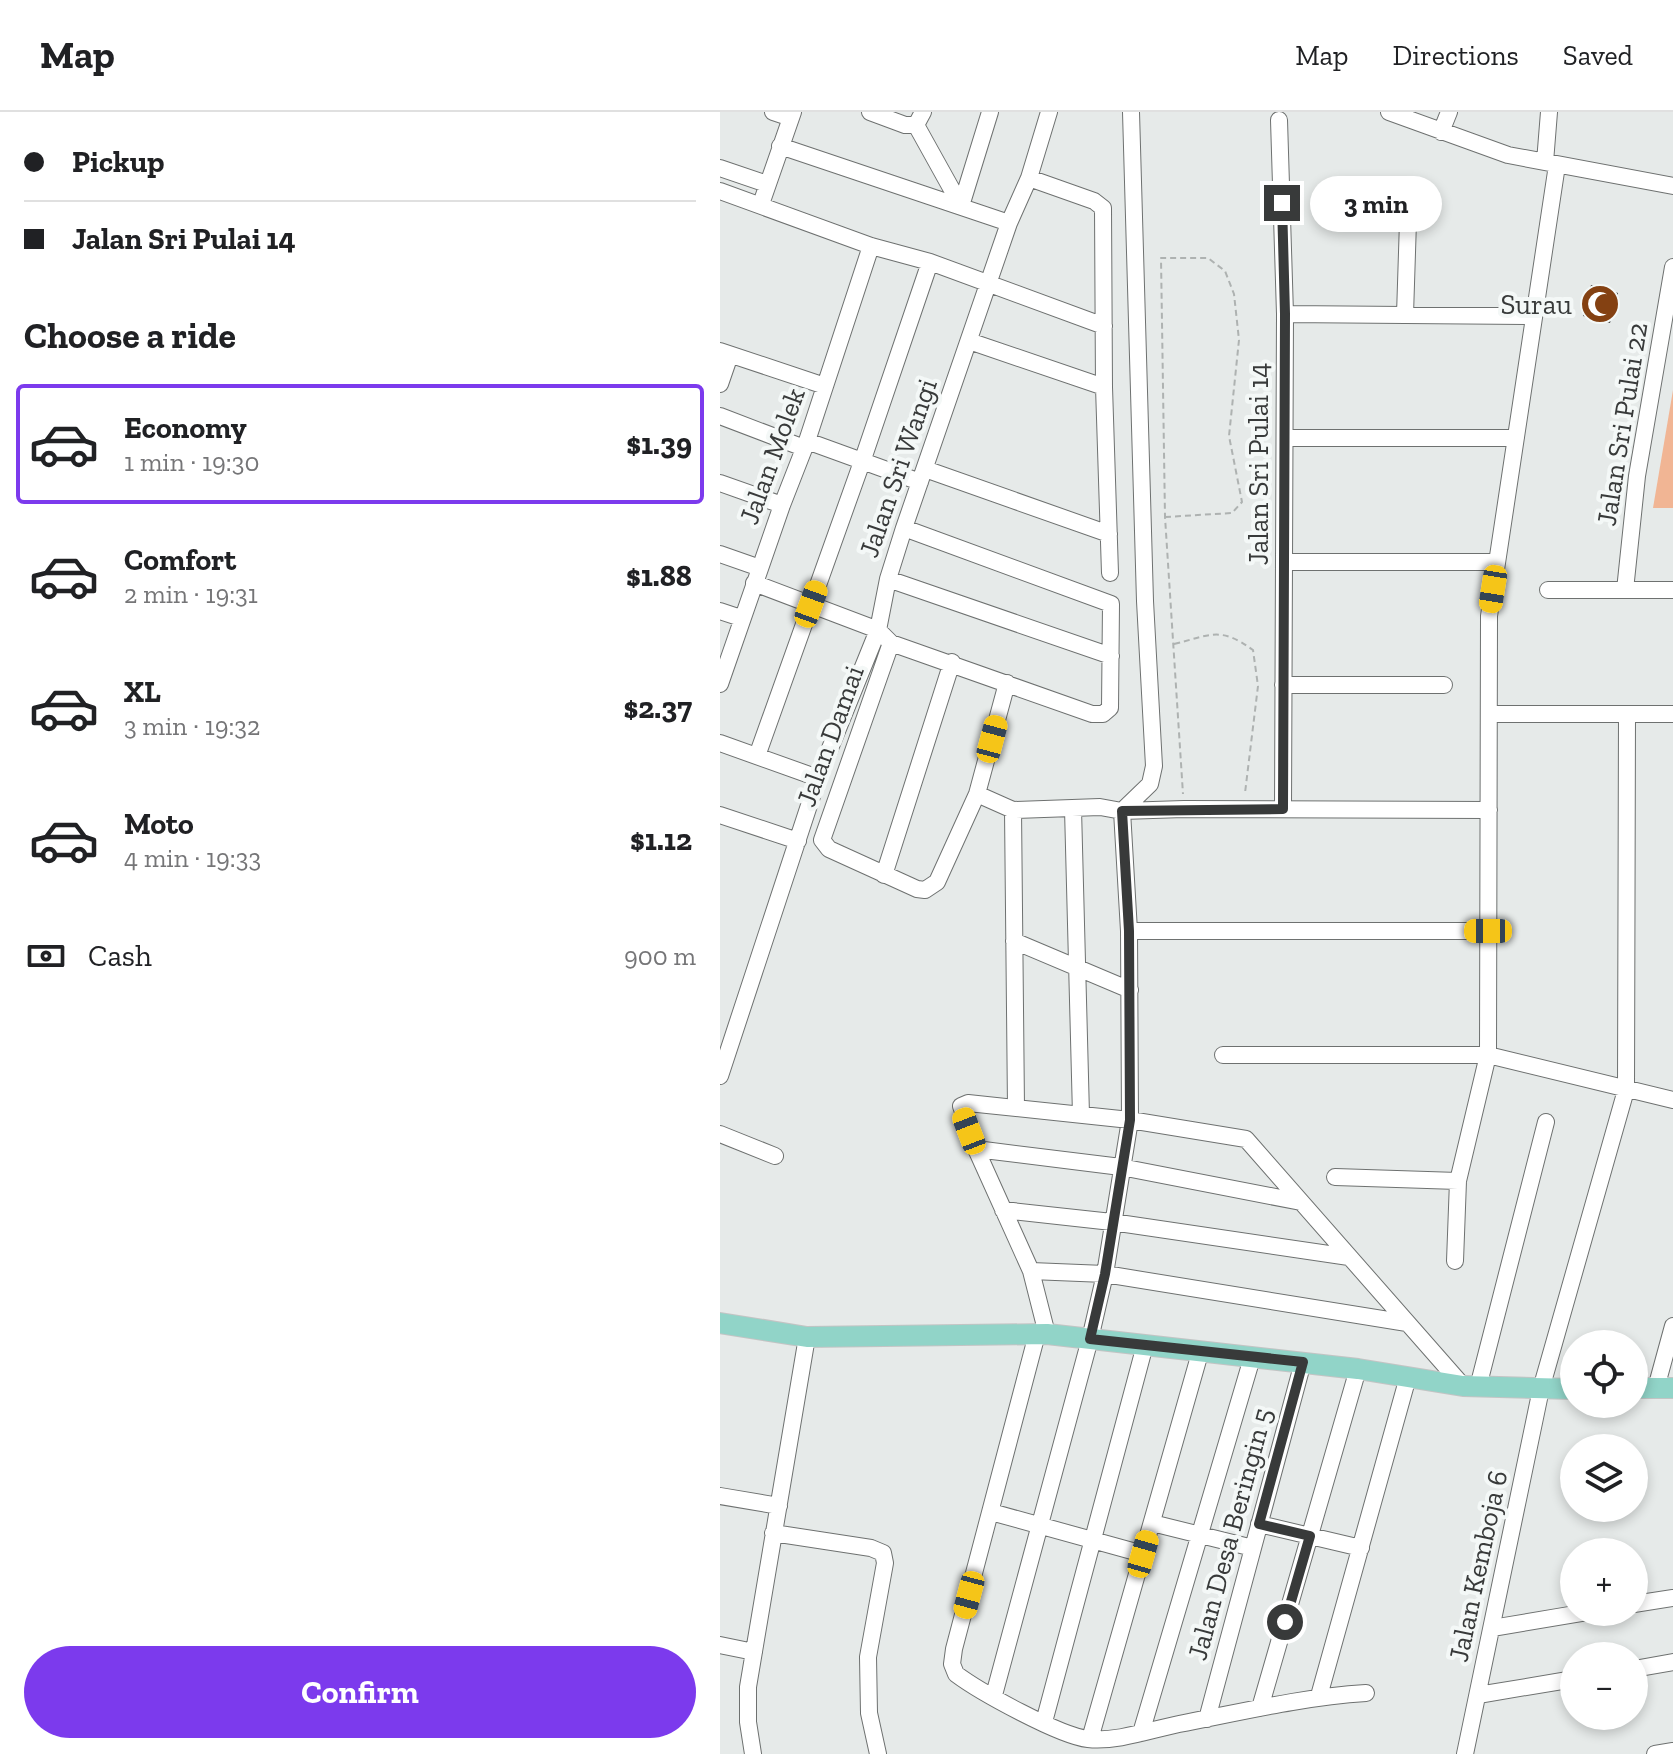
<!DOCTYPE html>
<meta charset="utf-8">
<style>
body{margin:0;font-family:"Zilla Slab",serif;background:#f2f2f2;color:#202124;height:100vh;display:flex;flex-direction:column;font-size:30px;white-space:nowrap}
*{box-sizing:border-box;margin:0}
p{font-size:26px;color:#757577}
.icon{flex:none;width:44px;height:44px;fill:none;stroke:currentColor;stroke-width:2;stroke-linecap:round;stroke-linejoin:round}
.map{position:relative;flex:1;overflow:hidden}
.details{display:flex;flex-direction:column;background:#fff;width:720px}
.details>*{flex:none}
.top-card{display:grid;align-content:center;height:176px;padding:0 24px;background:#fff}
.fabs{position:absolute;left:840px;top:1218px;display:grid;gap:16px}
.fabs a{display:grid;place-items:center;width:88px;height:88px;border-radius:50%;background:#fff;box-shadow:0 4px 12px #0003;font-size:40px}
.end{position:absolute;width:36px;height:36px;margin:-18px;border:10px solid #383a3a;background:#fff;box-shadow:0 0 0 4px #fff}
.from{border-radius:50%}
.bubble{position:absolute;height:56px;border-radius:28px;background:#fff;box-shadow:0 4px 12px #0003;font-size:26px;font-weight:700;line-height:56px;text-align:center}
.car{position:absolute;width:24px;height:48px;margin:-24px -12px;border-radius:10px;box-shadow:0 0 6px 2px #0007;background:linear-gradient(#f5c518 24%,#345 0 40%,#f5c518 0 76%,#345 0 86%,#f5c518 0)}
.top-card b{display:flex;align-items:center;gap:28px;height:76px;font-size:30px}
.top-card b+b{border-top:2px solid #e0e0e0}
.top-card i{width:20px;height:20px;background:#202124}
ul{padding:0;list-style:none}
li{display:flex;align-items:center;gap:24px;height:120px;margin:0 16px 12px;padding:0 8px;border:4px solid transparent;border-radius:8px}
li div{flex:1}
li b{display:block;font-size:30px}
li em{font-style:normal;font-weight:700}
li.selected{border-color:#7c3aed}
li>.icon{width:72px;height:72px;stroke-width:1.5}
h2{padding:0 24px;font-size:36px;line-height:96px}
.pay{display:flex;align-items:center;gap:20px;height:88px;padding:0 24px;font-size:30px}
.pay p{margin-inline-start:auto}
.cta{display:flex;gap:16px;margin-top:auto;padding:16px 24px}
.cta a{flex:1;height:92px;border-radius:48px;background:#7c3aed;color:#fff;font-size:32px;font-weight:700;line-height:92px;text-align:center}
header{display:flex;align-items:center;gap:48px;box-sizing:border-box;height:112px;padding:0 40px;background:#fff;border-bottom:2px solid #e0e0e0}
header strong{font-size:38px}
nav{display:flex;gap:44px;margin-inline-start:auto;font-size:28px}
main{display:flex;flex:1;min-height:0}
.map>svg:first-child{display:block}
.green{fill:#f1b594}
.building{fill:#383b3a}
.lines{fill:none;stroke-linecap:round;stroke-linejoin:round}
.minor-casing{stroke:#6e7170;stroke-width:18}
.major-casing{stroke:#c3c4c4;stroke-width:22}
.path{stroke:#aeb2b1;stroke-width:2;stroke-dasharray:6 4;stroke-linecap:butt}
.minor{stroke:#fff;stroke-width:16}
.major{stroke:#91d4c8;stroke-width:20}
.route{stroke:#383a3a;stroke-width:10}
.labels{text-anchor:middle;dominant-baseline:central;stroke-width:8;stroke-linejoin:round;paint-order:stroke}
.poi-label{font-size:28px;fill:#383a3a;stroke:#f4f8f7;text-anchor:end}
.street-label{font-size:28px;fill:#383a3a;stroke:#f4f8f7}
</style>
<header>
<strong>Map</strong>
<nav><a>Map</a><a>Directions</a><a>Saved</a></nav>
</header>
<main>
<section class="details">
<div class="top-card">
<b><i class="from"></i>Pickup</b>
<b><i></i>Jalan Sri Pulai 14</b>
</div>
<h2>Choose a ride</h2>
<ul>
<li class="selected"><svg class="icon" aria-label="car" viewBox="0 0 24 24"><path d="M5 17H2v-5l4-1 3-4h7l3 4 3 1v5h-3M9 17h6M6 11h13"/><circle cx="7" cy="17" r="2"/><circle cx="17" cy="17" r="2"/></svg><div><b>Economy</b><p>1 min · 19:30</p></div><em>$1.39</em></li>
<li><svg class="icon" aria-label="car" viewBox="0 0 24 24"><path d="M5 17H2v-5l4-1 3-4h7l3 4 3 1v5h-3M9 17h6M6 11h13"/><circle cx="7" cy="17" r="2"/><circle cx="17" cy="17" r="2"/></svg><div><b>Comfort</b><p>2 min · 19:31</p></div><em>$1.88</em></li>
<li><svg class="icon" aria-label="car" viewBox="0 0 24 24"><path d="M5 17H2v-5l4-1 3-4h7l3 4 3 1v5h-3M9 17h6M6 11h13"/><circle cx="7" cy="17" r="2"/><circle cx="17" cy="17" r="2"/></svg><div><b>XL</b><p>3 min · 19:32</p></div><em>$2.37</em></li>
<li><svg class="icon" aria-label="car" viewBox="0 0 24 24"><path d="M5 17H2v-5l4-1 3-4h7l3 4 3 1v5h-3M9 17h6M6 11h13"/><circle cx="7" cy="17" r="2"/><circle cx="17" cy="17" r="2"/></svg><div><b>Moto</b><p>4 min · 19:33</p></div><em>$1.12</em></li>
</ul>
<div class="pay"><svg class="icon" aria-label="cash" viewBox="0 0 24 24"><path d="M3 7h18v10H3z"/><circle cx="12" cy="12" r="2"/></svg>Cash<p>900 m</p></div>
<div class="cta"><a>Confirm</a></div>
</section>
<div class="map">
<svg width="953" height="1642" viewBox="0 0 953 1642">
<rect width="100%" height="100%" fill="#e6eae9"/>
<path class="green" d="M 953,278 L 953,396 L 933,396 Z"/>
<path class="building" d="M 871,173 L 898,181 L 890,211 L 863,204 Z"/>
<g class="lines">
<g class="minor-casing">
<path id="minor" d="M 53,0 L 71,6
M 150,0 L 185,13 L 196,13 L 203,0
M 669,0 L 788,43 L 953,74
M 559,8 L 565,202 L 563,697
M 196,13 L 241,94
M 721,20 L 729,0
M 60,34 L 289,111
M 825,50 L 829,0
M 0,56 L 47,72
M 309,66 L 374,89 L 383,96 L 384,275 L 390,461
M 0,79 L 151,134 L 210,150 L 384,214
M 41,92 L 73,0
M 241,94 L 270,0
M 565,202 L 814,204
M 685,203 L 689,78
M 249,229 L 384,275
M 0,239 L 105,274
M 0,272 L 10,243
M 0,304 L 84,336
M 565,326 L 796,326
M 87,329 L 200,370
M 205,357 L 389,422
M 0,371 L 62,393
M 0,442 L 40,456
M 564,450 L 777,450
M 168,467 L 391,544
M 34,471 L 158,518 L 171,531 L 372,602 L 383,602 L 390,596 L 391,492 L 184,416
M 828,478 L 953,478
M 905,478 L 917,364 L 953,155
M 0,499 L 21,506
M 171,531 L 102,728 L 109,737 L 197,777 L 205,778 L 217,770 L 257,682 L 287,571
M 0,572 L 62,393 L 87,329 L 151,134
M 563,573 L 724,573
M 769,602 L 953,602
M 0,631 L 98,666
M 37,644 L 143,347 L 210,150
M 257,682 L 293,698 L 380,695 L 402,699 L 464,697 L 769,698
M 353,697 L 361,1003
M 293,698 L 296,996
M 0,703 L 78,729
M 164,763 L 232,550
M 409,819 L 768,819
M 294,829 L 410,878
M 503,943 L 768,943 L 953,988
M 0,964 L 98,666 L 158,518 L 168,467 L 184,416 L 289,111 L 309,66 L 329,0
M 0,1022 L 55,1044
M 256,1037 L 401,1055 L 581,1090
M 615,1065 L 738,1069
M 283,1098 L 392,1110 L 629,1145
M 735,1149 L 738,1069 L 768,943 L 769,504 L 837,53
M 311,1159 L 385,1162 L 687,1211
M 317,1222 L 234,1537 L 232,1552 L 236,1562 C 260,1580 340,1624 368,1627 C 397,1630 430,1618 459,1612 C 521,1600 583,1585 646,1581
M 327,1222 L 311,1159 L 256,1037 L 241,994 L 248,991 L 410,1008 L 526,1027 L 743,1274
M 758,1275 L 826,1010
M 936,1276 L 953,1214
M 0,1384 L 59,1394
M 271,1400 L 423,1442
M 432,1411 L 533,1436
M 539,1412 L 641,1436
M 53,1421 L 151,1436 L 163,1441 L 165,1451 L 148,1545 L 149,1601 L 158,1642
M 914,1492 L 953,1486
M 772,1516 L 867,1500
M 0,1533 L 34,1540
M 914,1557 L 953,1550
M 274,1583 L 370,1227 L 385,1162 L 410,1008 L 409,819 L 402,699 L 430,672 L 434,654 L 425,489 L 411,0
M 758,1583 L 854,1567
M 599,1584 L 688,1265
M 540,1596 L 638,1257
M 487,1607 L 583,1250
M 324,1610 L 425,1233
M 421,1621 L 532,1246
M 370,1627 L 480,1241
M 33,1642 L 28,1610 L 28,1575 L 87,1225
M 745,1642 L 821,1277 L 906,978 L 907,602
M 935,1642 L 953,1639"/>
</g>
<g class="major-casing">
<path id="major" d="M 0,1211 L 87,1225 L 327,1222 L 638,1257 L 743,1274 L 854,1277
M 914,1276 L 953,1276"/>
</g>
<path class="path" d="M 445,405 L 512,401 L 522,390 L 509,324 L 519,228 L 514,182 L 505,159 L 488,146 L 441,146 L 445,405 L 463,682
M 454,532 C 491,523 500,514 533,538 L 538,574 L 525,681"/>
<use href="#minor" class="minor"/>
<use href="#major" class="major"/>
</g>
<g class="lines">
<path class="route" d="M 562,91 L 565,202 L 563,697 L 402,699 L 409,819 L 410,1008 L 385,1162 L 370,1227 L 583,1250 L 539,1412 L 590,1424 L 565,1510"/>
</g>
<defs>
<g id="mosque-disc" transform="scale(2)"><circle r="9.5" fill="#844112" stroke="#f4f8f7"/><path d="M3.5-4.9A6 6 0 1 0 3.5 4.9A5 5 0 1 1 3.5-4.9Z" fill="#fff"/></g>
</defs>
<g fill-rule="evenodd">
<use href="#mosque-disc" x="880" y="192"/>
</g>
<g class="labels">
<g class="poi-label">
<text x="852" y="192">Surau</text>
</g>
<g class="street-label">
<text transform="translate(902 312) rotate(-81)">Jalan Sri Pulai 22</text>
<text transform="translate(52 344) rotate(-70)">Jalan Molek</text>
<text transform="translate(538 352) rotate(-90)">Jalan Sri Pulai 14</text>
<text transform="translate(178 356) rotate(-71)">Jalan Sri Wangi</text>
<text transform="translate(110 624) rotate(-70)">Jalan Damai</text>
<text transform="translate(510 1422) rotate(-75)">Jalan Desa Beringin 5</text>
<text transform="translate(758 1454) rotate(-78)">Jalan Kemboja 6</text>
</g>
</g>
</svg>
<div class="fabs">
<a><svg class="icon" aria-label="locate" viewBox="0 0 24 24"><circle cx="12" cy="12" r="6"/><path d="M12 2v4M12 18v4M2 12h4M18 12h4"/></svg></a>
<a><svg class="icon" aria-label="layers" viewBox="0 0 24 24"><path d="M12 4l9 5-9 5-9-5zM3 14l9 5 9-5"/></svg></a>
<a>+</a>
<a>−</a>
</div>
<i class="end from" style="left:565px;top:1510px"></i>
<i class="end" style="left:562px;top:91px"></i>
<div class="bubble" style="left:590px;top:64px;width:132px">3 min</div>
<i class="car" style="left:773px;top:477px;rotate:189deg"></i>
<i class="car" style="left:91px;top:492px;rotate:20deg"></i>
<i class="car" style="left:272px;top:627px;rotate:15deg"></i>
<i class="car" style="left:768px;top:819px;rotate:270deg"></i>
<i class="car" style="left:249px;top:1019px;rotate:339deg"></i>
<i class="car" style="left:423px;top:1442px;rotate:16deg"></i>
<i class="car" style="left:249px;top:1483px;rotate:195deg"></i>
</div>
</main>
